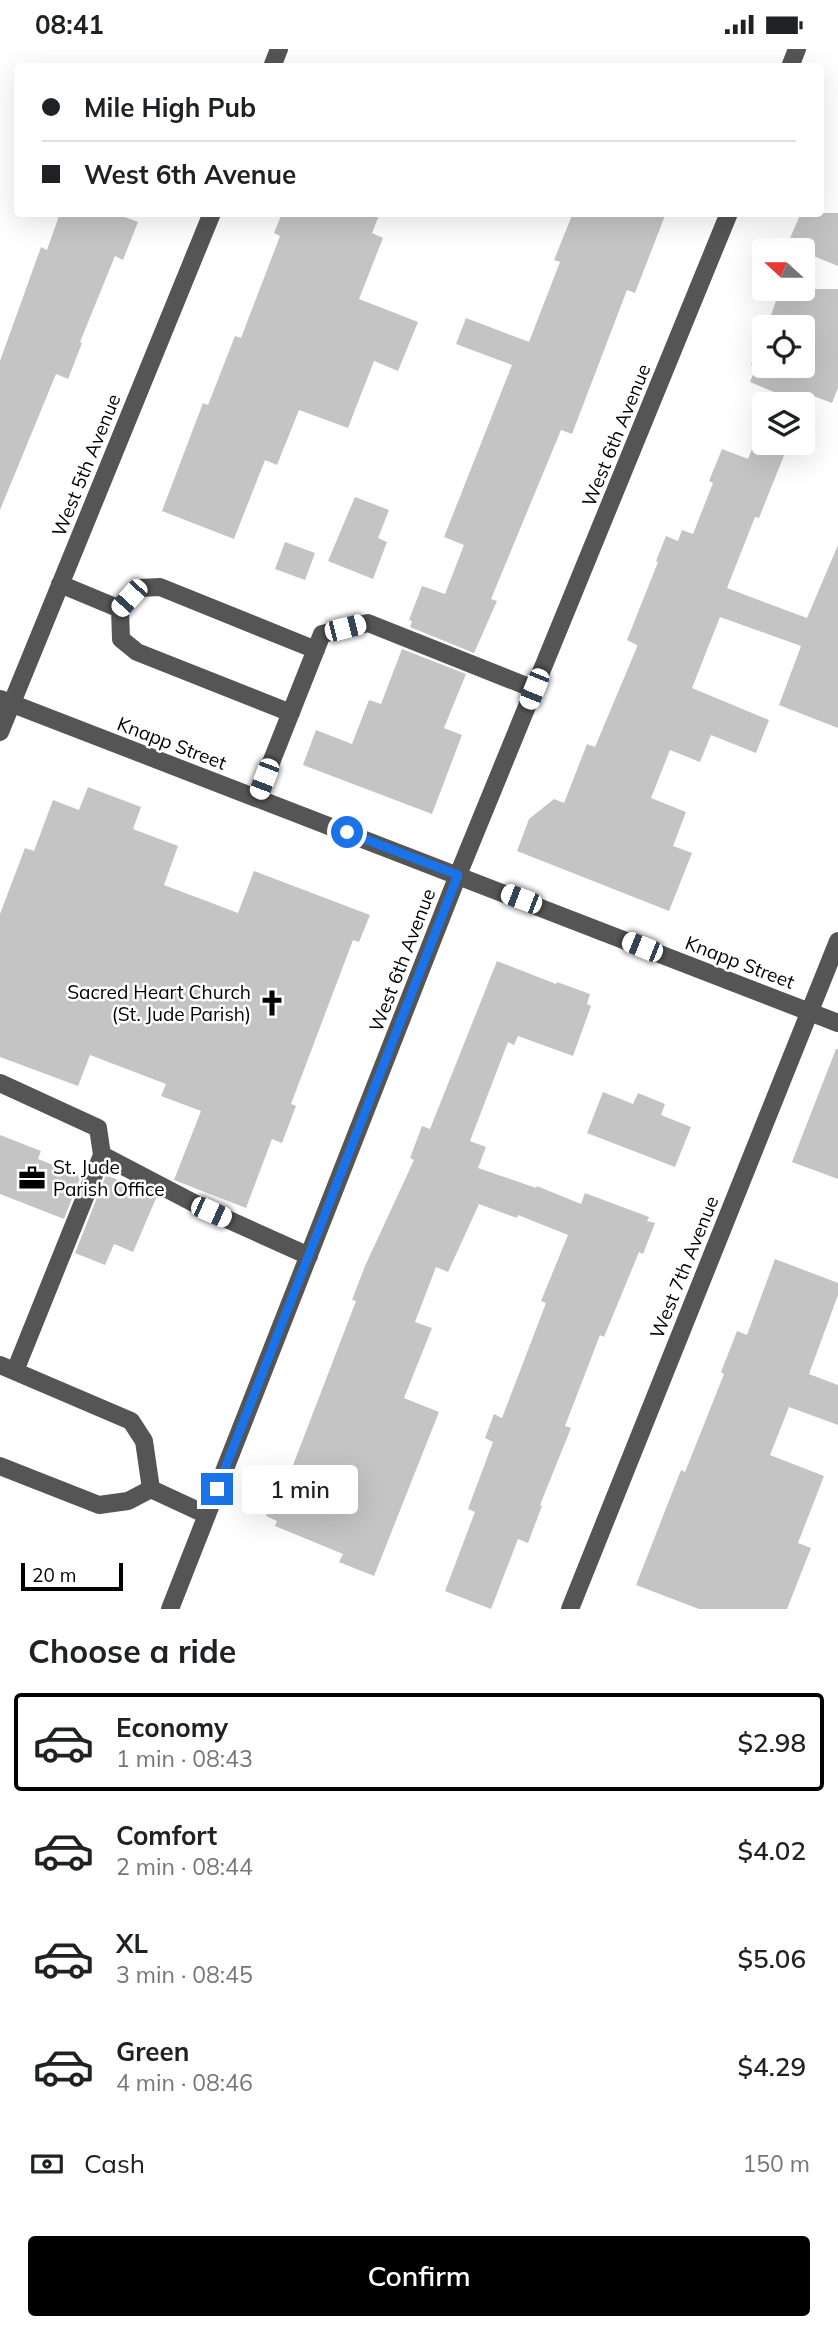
<!DOCTYPE html>
<meta charset="utf-8">
<style>
body{margin:0;font-family:Mulish,sans-serif;background:#f6f6f6;color:#202124;height:100vh;display:flex;flex-direction:column;font-size:26px;white-space:nowrap}
*{box-sizing:border-box;margin:0}
p{font-size:23px;color:#757577}
.icon{flex:none;width:38px;height:38px;fill:none;stroke:currentColor;stroke-width:2;stroke-linecap:round;stroke-linejoin:round}
.map{position:relative;height:1560px;overflow:hidden}
.drawer{display:flex;flex-direction:column;background:#fff;flex:1}
.drawer>*{flex:none}
.hud{position:absolute;left:14px;top:14px;width:810px;height:154px;border-radius:7px;box-shadow:0 7px 28px #0002;display:grid;align-content:center;height:154px;padding:0 28px;background:#fff}
.needle{width:46px;rotate:291deg}
.controls{position:absolute;left:752px;top:189px;display:grid;gap:14px}
.controls a{display:grid;place-items:center;width:63px;height:63px;border-radius:7px;background:#fff;box-shadow:0 7px 28px #0002;font-size:35px}
.scale{position:absolute;left:21px;bottom:18px;width:102px;box-sizing:border-box;padding-left:7px;border:4px solid #000;border-top:0;font-size:19px;line-height:24px;white-space:nowrap;color:#000;-webkit-text-stroke:5px #fff;paint-order:stroke}
.end{position:absolute;width:32px;height:32px;margin:-16px;border:9px solid #1a73e8;background:#fff;box-shadow:0 0 0 4px #fff}
.from{border-radius:50%}
.bubble{position:absolute;height:49px;border-radius:7px;background:#fff;box-shadow:0 7px 28px #0002;font-size:23px;font-weight:600;line-height:49px;text-align:center}
.car{position:absolute;width:21px;height:42px;margin:-21px -10px;border-radius:9px;box-shadow:0 0 5px 2px #0007;background:linear-gradient(#fff 24%,#345 0 40%,#fff 0 76%,#345 0 86%,#fff 0)}
.hud b{display:flex;align-items:center;gap:24px;height:66px;font-size:26px}
.hud b+b{border-top:2px solid #e0e0e0}
.hud i{width:18px;height:18px;background:#202124}
ul{padding:0;list-style:none}
li{display:flex;align-items:center;gap:21px;height:98px;margin:0 14px 10px;padding:0 14px;border:4px solid transparent;border-radius:7px}
li div{flex:1}
li b{display:block;font-size:26px}
li em{font-style:normal;font-weight:600}
li.active{border-color:#000}
li>.icon{width:63px;height:63px;stroke-width:1.5}
h2{padding:0 28px;font-size:32px;line-height:84px}
.pay{display:flex;align-items:center;gap:18px;height:77px;padding:0 28px;font-size:26px}
.pay p{margin-inline-start:auto}
.cta{display:flex;gap:14px;margin-top:auto;padding:14px 28px}
.cta a{flex:1;height:80px;border-radius:7px;background:#000;color:#fff;font-size:28px;font-weight:600;line-height:80px;text-align:center}
.status{display:flex;justify-content:space-between;align-items:center;height:49px;padding:0 35px;background:#fff;direction:ltr}
.status svg{height:19px;fill:currentColor}
.map>svg:first-child{display:block}
.building{fill:#c4c4c4}
.lines{fill:none;stroke-linecap:round;stroke-linejoin:round}
.minor{stroke:#555;stroke-width:18}
.route{stroke:#1a73e8;stroke-width:9}
.labels{text-anchor:middle;dominant-baseline:central;stroke-width:5;stroke-linejoin:round;paint-order:stroke}
.street-label{font-size:19px;fill:#000;stroke:#fff}
.poi-label{font-size:19px;fill:#000;stroke:#fff;text-anchor:end}
</style>
<div class="status"><b>08:41</b><svg viewBox="0 0 49 12"><path d="M0 12V9h3v3zM5 12V6h3v6zM10 12V3h3v9zM15 12V0h3v12zM26 1h20v11H26zM47 4h2v5h-2z"/></svg></div>
<div class="map">
<svg width="838" height="1560" viewBox="0 0 838 1560">
<rect width="100%" height="100%" fill="#fff"/>
<path class="building" d="M 60,164 L 114,164 L 138,173 L 123,211 L 115,207 L 80,293 L 82,294 L 68,330 L 56,325 L 0,461 L 0,312 L 41,198 L 47,201 Z
M 282,164 L 380,164 L 372,184 L 383,189 L 359,250 L 418,273 L 398,322 L 374,312 L 348,379 L 299,361 L 277,416 L 265,411 L 234,490 L 162,462 L 203,354 L 208,356 L 235,287 L 241,289 L 280,187 L 274,184 Z
M 573,164 L 666,164 L 635,244 L 627,241 L 572,385 L 561,381 L 491,550 L 497,552 L 474,604 L 410,578 L 412,572 L 409,571 L 422,537 L 445,545 L 464,496 L 444,488 L 512,316 L 456,295 L 466,269 L 529,293 L 560,213 L 554,211 Z
M 801,164 L 838,164 L 838,217 L 787,196 Z
M 780,240 L 838,240 L 838,339 L 832,354 L 808,345 L 803,358 L 803,355 L 769,355 L 774,343 L 750,333 L 756,318 L 751,316 L 765,284 L 765,317 L 803,317 L 803,278 L 767,278 Z
M 765,367 L 765,394 L 789,394 L 759,469 L 755,468 L 727,539 L 807,569 L 838,496 L 838,679 L 779,656 L 801,597 L 720,568 L 692,639 L 769,671 L 756,704 L 711,686 L 700,713 L 670,701 L 651,749 L 686,763 L 673,797 L 692,804 L 669,862 L 517,802 L 529,770 L 554,750 L 564,754 L 587,695 L 595,698 L 637,598 L 637,596 L 627,591 L 658,513 L 656,512 L 666,487 L 678,492 L 682,481 L 693,485 L 713,434 L 709,432 L 722,400 L 748,410 Z
M 355,448 L 389,461 L 378,489 L 387,493 L 373,530 L 328,512 Z
M 285,493 L 315,504 L 305,531 L 275,520 Z
M 402,600 L 466,625 L 444,679 L 462,686 L 432,765 L 303,716 L 316,681 L 352,695 L 369,651 L 381,655 Z
M 88,738 L 141,758 L 133,780 L 178,797 L 164,836 L 238,864 L 254,822 L 370,866 L 359,893 L 353,891 L 291,1055 L 296,1057 L 282,1094 L 272,1090 L 246,1159 L 174,1131 L 201,1062 L 161,1047 L 166,1035 L 90,1006 L 78,1037 L 0,1008 L 0,865 L 25,799 L 34,802 L 53,751 L 79,761 Z
M 497,912 L 556,935 L 557,933 L 590,945 L 587,955 L 591,957 L 573,1007 L 518,987 L 514,996 L 508,993 L 470,1092 L 486,1098 L 478,1119 L 536,1139 L 537,1137 L 581,1155 L 585,1144 L 649,1168 L 647,1172 L 655,1174 L 643,1205 L 639,1203 L 604,1288 L 600,1286 L 565,1377 L 571,1379 L 540,1456 L 542,1457 L 528,1494 L 518,1490 L 491,1560 L 445,1542 L 475,1463 L 468,1460 L 493,1393 L 485,1389 L 494,1365 L 502,1369 L 546,1254 L 541,1252 L 568,1186 L 518,1166 L 517,1169 L 479,1155 L 448,1223 L 436,1218 L 415,1273 L 432,1279 L 404,1349 L 439,1363 L 374,1527 L 339,1513 L 343,1505 L 275,1477 L 277,1472 L 266,1467 L 280,1434 L 285,1437 L 356,1252 L 352,1251 L 365,1217 L 414,1111 L 410,1109 L 422,1077 L 430,1080 Z
M 836,1000 L 838,1000 L 838,1130 L 792,1113 Z
M 603,1043 L 633,1055 L 638,1044 L 665,1055 L 661,1066 L 691,1078 L 675,1118 L 587,1084 Z
M 0,1086 L 41,1102 L 38,1110 L 81,1127 L 64,1170 L 0,1145 Z
M 106,1126 L 157,1147 L 133,1203 L 114,1195 L 105,1216 L 75,1204 Z
M 775,1210 L 838,1234 L 838,1246 L 809,1325 L 838,1336 L 838,1376 L 789,1358 L 770,1406 L 824,1427 L 798,1494 L 811,1499 L 787,1560 L 699,1560 L 636,1536 L 681,1421 L 685,1423 L 724,1325 L 721,1323 L 737,1282 L 747,1286 Z"/>
<g class="lines">
<path class="minor" d="M 272,18 L 279,0
M 790,18 L 797,0
M 60,535 L 120,560
M 0,650 L 838,974
M 291,664 L 137,603 L 121,590 L 120,560 L 139,539 L 160,538 L 316,601
M 0,683 L 212,164
M 257,749 L 322,585 L 368,574 L 534,640
M 0,1034 L 98,1079 L 102,1106 L 211,1163 L 309,1207
M 0,1316 L 131,1372 L 144,1392 L 151,1440
M 15,1322 L 102,1106
M 0,1417 L 99,1456 L 128,1452 L 151,1440
M 151,1440 L 207,1466
M 170,1560 L 458,826 L 729,164
M 570,1560 L 838,892"/>
</g>
<g class="lines">
<path class="route" d="M 217,1440 L 458,826 L 347,783"/>
</g>
<defs>
<g id="church-bare" transform="scale(2.1)"><path d="M-1.2-6h2.4v3.5h3.3v2.4h-3.3V6h-2.4V-.1h-3.3v-2.4h3.3Z" fill="#000" stroke="#fff" stroke-width="2.5" paint-order="stroke"/></g>
<g id="office-bare" transform="scale(2.1)"><path d="M-6-3h4V-5.5h4V-3h4V5H-6ZM-1-4.5V-3h2v-1.5ZM-6 0V1H6V0Z" fill="#000" stroke="#fff" stroke-width="2.5" paint-order="stroke"/></g>
</defs>
<g fill-rule="evenodd">
<use href="#church-bare" x="272" y="954"/>
<use href="#office-bare" x="32" y="1129"/>
</g>
<g class="labels">
<g class="street-label">
<text transform="translate(616 386) rotate(-68)">West 6th Avenue</text>
<text transform="translate(86 416) rotate(-68)">West 5th Avenue</text>
<text transform="translate(172 694) rotate(21)">Knapp Street</text>
<text transform="translate(402 911) rotate(-69)">West 6th Avenue</text>
<text transform="translate(740 913) rotate(21)">Knapp Street</text>
<text transform="translate(684 1218) rotate(-68)">West 7th Avenue</text>
</g>
<g class="poi-label">
<text x="251" y="943">Sacred Heart Church<tspan x="251" dy="22">(St. Jude Parish)</tspan></text>
<text x="53" y="1118" text-anchor="start">St. Jude<tspan x="53" dy="22">Parish Office</tspan></text>
</g>
</g>
</svg>
<div class="controls">
<a><svg class="needle" viewBox="-14 -14 28 28"><path d="M0-13l5 13h-10z" fill="#e53935"/><path d="M0 13l5-13h-10z" fill="#757577"/></svg></a>
<a><svg class="icon" aria-label="locate" viewBox="0 0 24 24"><circle cx="12" cy="12" r="6"/><path d="M12 2v4M12 18v4M2 12h4M18 12h4"/></svg></a>
<a><svg class="icon" aria-label="layers" viewBox="0 0 24 24"><path d="M12 4l9 5-9 5-9-5zM3 14l9 5 9-5"/></svg></a>
</div>
<div class="scale">20 m</div>
<i class="end from" style="left:347px;top:783px"></i>
<i class="end" style="left:217px;top:1440px"></i>
<div class="bubble" style="left:242px;top:1416px;width:116px">1 min</div>
<i class="car" style="left:129px;top:549px;rotate:222deg"></i>
<i class="car" style="left:345px;top:579px;rotate:76deg"></i>
<i class="car" style="left:534px;top:640px;rotate:202deg"></i>
<i class="car" style="left:264px;top:730px;rotate:201deg"></i>
<i class="car" style="left:521px;top:850px;rotate:291deg"></i>
<i class="car" style="left:642px;top:898px;rotate:292deg"></i>
<i class="car" style="left:211px;top:1163px;rotate:114deg"></i>
<div class="hud">
<b><i class="from"></i>Mile High Pub</b>
<b><i></i>West 6th Avenue</b>
</div>
</div>
<section class="drawer">
<h2>Choose a ride</h2>
<ul>
<li class="active"><svg class="icon" aria-label="car" viewBox="0 0 24 24"><path d="M5 17H2v-5l4-1 3-4h7l3 4 3 1v5h-3M9 17h6M6 11h13"/><circle cx="7" cy="17" r="2"/><circle cx="17" cy="17" r="2"/></svg><div><b>Economy</b><p>1 min · 08:43</p></div><em>$2.98</em></li>
<li><svg class="icon" aria-label="car" viewBox="0 0 24 24"><path d="M5 17H2v-5l4-1 3-4h7l3 4 3 1v5h-3M9 17h6M6 11h13"/><circle cx="7" cy="17" r="2"/><circle cx="17" cy="17" r="2"/></svg><div><b>Comfort</b><p>2 min · 08:44</p></div><em>$4.02</em></li>
<li><svg class="icon" aria-label="car" viewBox="0 0 24 24"><path d="M5 17H2v-5l4-1 3-4h7l3 4 3 1v5h-3M9 17h6M6 11h13"/><circle cx="7" cy="17" r="2"/><circle cx="17" cy="17" r="2"/></svg><div><b>XL</b><p>3 min · 08:45</p></div><em>$5.06</em></li>
<li><svg class="icon" aria-label="car" viewBox="0 0 24 24"><path d="M5 17H2v-5l4-1 3-4h7l3 4 3 1v5h-3M9 17h6M6 11h13"/><circle cx="7" cy="17" r="2"/><circle cx="17" cy="17" r="2"/></svg><div><b>Green</b><p>4 min · 08:46</p></div><em>$4.29</em></li>
</ul>
<div class="pay"><svg class="icon" aria-label="cash" viewBox="0 0 24 24"><path d="M3 7h18v10H3z"/><circle cx="12" cy="12" r="2"/></svg>Cash<p>150 m</p></div>
<div class="cta"><a>Confirm</a></div>
</section>
